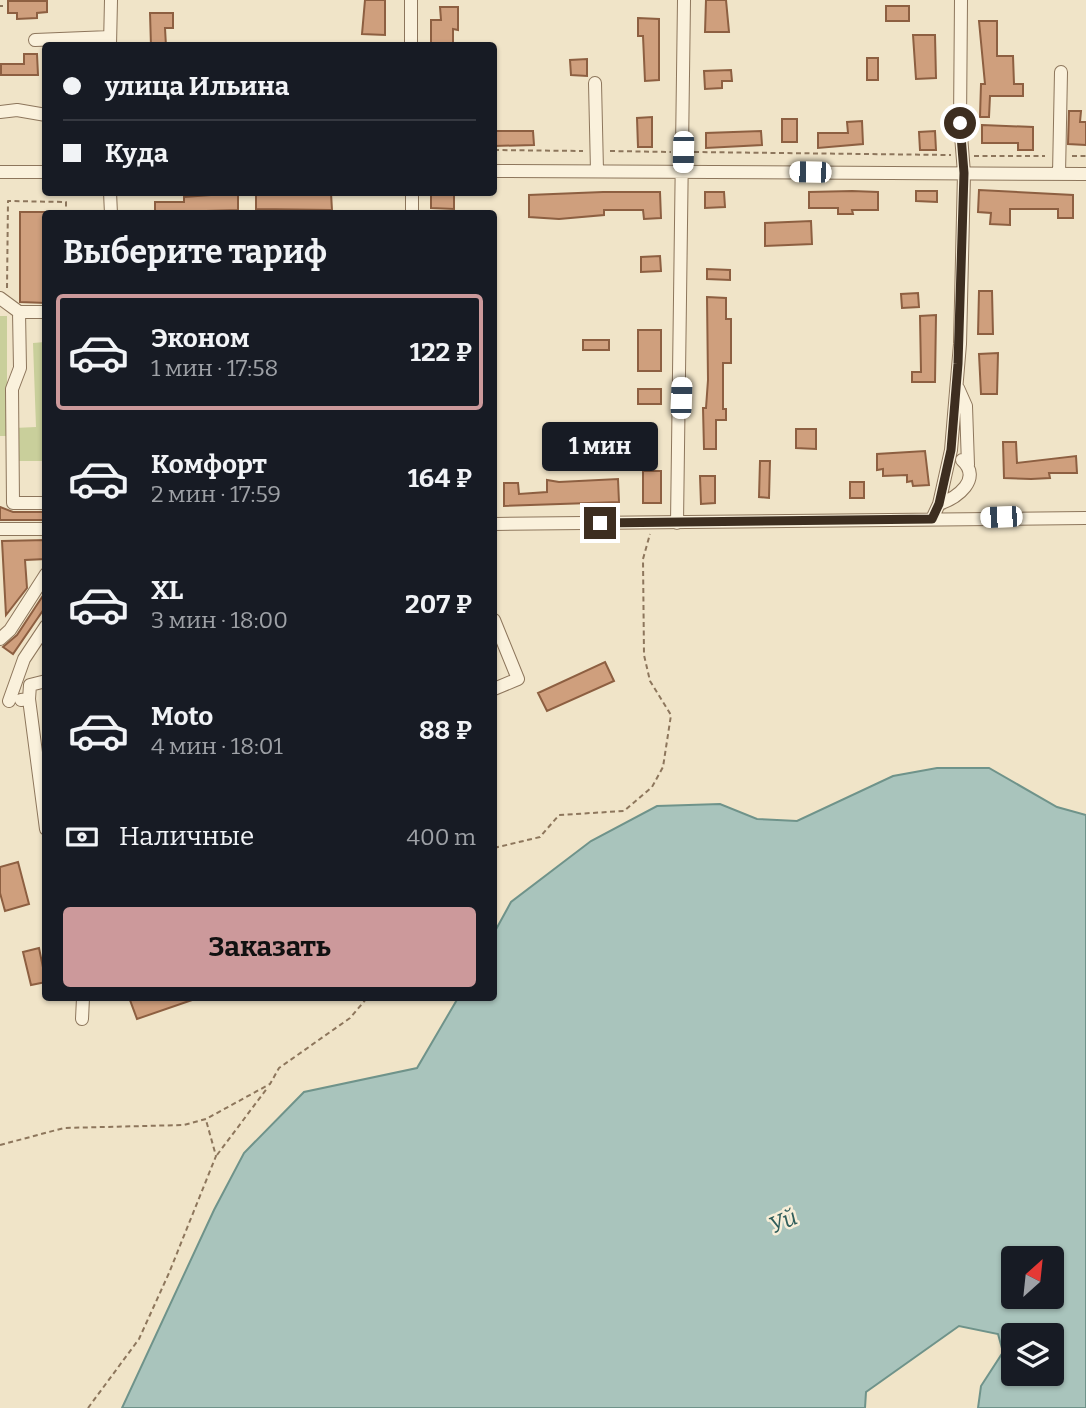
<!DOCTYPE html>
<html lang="ru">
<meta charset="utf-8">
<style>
body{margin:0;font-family:Bitter,serif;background:#20242c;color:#f1f3f6;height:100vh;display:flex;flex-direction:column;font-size:26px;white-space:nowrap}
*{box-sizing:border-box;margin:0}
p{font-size:23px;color:#9ea1a6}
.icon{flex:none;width:38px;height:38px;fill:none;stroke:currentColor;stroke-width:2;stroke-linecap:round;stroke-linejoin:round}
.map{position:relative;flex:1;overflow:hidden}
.sheet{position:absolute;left:42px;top:210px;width:455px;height:791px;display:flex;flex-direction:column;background:#171b24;border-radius:7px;box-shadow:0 2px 5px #0004}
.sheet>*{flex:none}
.hud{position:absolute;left:42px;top:42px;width:455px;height:154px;border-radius:7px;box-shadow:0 2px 5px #0004;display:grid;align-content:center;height:154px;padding:0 21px;background:#171b24}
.needle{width:46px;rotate:27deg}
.fabs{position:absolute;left:1001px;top:1246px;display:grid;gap:14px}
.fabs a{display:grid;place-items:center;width:63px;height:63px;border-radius:7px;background:#171b24;box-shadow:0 2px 5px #0004;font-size:35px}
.end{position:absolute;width:32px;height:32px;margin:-16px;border:9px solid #3d2e20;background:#fff;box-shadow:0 0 0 4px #fff}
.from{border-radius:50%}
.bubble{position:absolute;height:49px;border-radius:7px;background:#171b24;box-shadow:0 2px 5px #0004;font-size:23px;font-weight:700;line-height:49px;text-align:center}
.car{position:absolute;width:21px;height:42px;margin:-21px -10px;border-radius:9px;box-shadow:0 0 5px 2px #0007;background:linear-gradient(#fff 24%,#345 0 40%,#fff 0 76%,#345 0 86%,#fff 0)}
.hud b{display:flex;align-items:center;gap:24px;height:66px;font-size:26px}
.hud b+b{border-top:2px solid #363941}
.hud i{width:18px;height:18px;background:#f1f3f6}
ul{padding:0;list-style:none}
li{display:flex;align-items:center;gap:21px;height:116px;margin:0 14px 10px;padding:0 7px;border:4px solid transparent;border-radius:7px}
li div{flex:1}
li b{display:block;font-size:26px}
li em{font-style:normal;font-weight:700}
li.selected{border-color:#cc999b}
li>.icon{width:63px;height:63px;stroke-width:1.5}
h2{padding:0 21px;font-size:32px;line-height:84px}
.pay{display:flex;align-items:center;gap:18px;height:77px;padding:0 21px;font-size:26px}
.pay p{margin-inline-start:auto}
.button{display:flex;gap:14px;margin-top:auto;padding:14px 21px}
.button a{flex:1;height:80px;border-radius:7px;background:#cc999b;color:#111;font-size:28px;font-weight:700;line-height:80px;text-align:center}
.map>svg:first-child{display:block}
.green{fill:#c9cf9b}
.water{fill:#a9c4bc;stroke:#6f938a;stroke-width:2;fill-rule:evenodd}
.building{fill:#cf9f7d;stroke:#8d5f41;stroke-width:2}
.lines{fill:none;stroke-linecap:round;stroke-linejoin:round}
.minor-casing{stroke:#8d765c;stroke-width:14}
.path{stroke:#8d765c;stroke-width:2;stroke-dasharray:5 3.5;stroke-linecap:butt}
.minor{stroke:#faf1dc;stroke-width:12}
.route{stroke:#3d2e20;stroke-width:9}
.labels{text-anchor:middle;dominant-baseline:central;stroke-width:5;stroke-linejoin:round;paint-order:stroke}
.water-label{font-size:23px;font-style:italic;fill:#2f5d5a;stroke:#f7eed8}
</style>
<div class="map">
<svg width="1086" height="1408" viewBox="0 0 1086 1408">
<rect width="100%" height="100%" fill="#f0e4c8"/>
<path class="green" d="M 0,316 L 7,316 L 7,436 L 0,436 Z
M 45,342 L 45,461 L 17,461 L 14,428 L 36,427 L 33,343 Z"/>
<path class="water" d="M 937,768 L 989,768 L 1057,807 L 1086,815 L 1086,1408 L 978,1408 L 981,1386 L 1003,1352 L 998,1334 L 959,1326 L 866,1392 L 865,1408 L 122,1408 L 214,1210 L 244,1153 L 304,1092 L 417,1068 L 458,998 L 494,998 L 494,933 L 511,902 L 591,841 L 657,806 L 720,804 L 757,819 L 797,821 L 893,776 ZM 1013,1258 L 1052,1258 L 1052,1297 L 1013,1297 ZM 1013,1335 L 1052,1335 L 1052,1374 L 1013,1374 Z"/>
<path class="building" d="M 365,0 L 385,0 L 385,35 L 362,34 Z
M 706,0 L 726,0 L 729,32 L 705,32 Z
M 8,1 L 47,1 L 47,12 L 37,13 L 37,18 L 17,19 L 17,13 L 8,13 Z
M 886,6 L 909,6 L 909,21 L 886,21 Z
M 440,7 L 458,7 L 458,30 L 453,29 L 453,46 L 431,46 L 431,20 L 441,20 Z
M 150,13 L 173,13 L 173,28 L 165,28 L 166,46 L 151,46 Z
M 638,18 L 659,19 L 659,80 L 645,81 L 643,36 L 638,36 Z
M 979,21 L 997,21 L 997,56 L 1013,56 L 1014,84 L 1023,84 L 1023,96 L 990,96 L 989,117 L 980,117 L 981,84 L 985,84 Z
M 913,35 L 935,35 L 936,78 L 916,79 Z
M 24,54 L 37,54 L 38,75 L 1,75 L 1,64 L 24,64 Z
M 867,58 L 878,58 L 878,80 L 867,80 Z
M 587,59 L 587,76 L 571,75 L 570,60 Z
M 731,70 L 732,81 L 722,81 L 722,88 L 705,89 L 704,71 Z
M 1069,111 L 1081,111 L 1080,122 L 1086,122 L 1086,145 L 1068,144 Z
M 652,117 L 652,147 L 638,147 L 637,118 Z
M 782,119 L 797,119 L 797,142 L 782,142 Z
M 862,121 L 863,144 L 818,148 L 818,133 L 848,133 L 847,122 Z
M 982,125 L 1033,127 L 1033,150 L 1018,150 L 1018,143 L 982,143 Z
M 494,131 L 533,131 L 534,145 L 494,146 Z
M 761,131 L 762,145 L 706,148 L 706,133 Z
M 935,131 L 936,150 L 920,150 L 919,132 Z
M 979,190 L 1073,195 L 1073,218 L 1058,218 L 1058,209 L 1010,209 L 1010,225 L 990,224 L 991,213 L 978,212 Z
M 852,191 L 878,192 L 878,210 L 852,210 L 853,214 L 838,214 L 838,208 L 809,208 L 809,192 Z
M 916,191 L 937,191 L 937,202 L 916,201 Z
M 603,192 L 660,192 L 661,218 L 644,219 L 643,210 L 604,210 L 604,215 L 559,219 L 529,217 L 529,195 Z
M 705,192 L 724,192 L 725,207 L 705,208 Z
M 238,193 L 238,210 L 207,211 L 207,214 L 155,212 L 155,202 L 184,202 L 184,197 Z
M 256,193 L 331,193 L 332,210 L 256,209 Z
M 431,194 L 454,194 L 454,209 L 431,208 Z
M 20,212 L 46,212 L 46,303 L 20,302 Z
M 811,221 L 812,244 L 765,246 L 765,223 Z
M 660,256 L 661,271 L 641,272 L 641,257 Z
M 707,269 L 730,270 L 730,280 L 707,279 Z
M 979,291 L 992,291 L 993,334 L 978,334 Z
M 918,293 L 919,307 L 902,308 L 901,294 Z
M 707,297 L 726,298 L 726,319 L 731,319 L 731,363 L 723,363 L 723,409 L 726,409 L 726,420 L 716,420 L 716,449 L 704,449 L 703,408 L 706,408 L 708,380 Z
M 936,315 L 935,382 L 912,382 L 912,372 L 921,372 L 920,316 Z
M 638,330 L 661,330 L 661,371 L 638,371 Z
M 583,340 L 609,340 L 609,350 L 583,350 Z
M 998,353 L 997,394 L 981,394 L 979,354 Z
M 638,389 L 661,389 L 661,404 L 638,404 Z
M 796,429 L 816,429 L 816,449 L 796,448 Z
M 1003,442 L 1016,442 L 1017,463 L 1076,456 L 1077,473 L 1049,473 L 1050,478 L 1031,479 L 1004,478 Z
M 925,451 L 929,485 L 913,486 L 912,481 L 907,482 L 907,475 L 883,476 L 883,469 L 877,470 L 877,454 Z
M 760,461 L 770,461 L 769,498 L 759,497 Z
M 643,471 L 661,471 L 661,503 L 643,503 Z
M 700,476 L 715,476 L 715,503 L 701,504 Z
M 618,479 L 619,502 L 504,506 L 504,483 L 518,483 L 519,494 L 547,492 L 547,480 L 559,482 Z
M 850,482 L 864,482 L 864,498 L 850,498 Z
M 0,507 L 13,512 L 46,512 L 46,520 L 0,520 Z
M 46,540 L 46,559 L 25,560 L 27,588 L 6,615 L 2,541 Z
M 46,591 L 46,606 L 13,654 L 3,647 L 17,635 Z
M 605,662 L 614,681 L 547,711 L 538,693 Z
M 18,862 L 29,904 L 5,911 L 0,893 L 0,867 Z
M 39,948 L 46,982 L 31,985 L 23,952 Z
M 136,998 L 195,998 L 195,999 L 137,1019 L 130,1000 Z"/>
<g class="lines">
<g class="minor-casing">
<path id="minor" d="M 411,0 L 411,46
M 35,40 L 110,37
M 110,45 L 111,0
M 595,83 L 597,171
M 0,112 L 17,110 L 46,115
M 494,171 L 1086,174
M 0,172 L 46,172
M 1059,174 L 1061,72
M 110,192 L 111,214
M 412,192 L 412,214
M 0,298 L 19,312 L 46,312
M 19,312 L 20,368 L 12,389 L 13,503 L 46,503
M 958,388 L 966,406 L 968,465
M 939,504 C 957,498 983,479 962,460
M 932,519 L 939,504 L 951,450 L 960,344 L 964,173 L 960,123 L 961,0
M 677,523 L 684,0
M 494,524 L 1086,518
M 0,529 L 46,529
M 494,620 L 518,679 L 494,689
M 0,639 L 10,630 L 46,574
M 29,699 L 46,829
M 21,700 L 29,699 L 30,685 L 46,681
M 9,701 L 24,659 L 46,626
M 82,1019 L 83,998"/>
</g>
<path class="path" d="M 0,6 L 3,6
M 494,150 L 583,151
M 610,151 L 671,152
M 694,152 L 951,155
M 974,156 L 1045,156
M 1072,156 L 1086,156
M 7,288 L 8,201 L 66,202 L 66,214
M 494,848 L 540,837 L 559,815 L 624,811 L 652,787 L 663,767 L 671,715 L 650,681 L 644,655 L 643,559 L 650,534
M 0,1145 L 64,1128 L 184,1125 L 206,1119 L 270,1084 L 279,1068 L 350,1018 L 367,998
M 217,1155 L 268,1087
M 88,1408 L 139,1339 L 169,1273 L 216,1156 L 206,1120"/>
<use href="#minor" class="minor"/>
</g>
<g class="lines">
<path class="route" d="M 600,523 L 932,519 L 939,504 L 951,450 L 958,364 L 964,173 L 960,123"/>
</g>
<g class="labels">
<g class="water-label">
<text transform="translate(783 1221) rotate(-23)">Уй</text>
</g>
</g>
</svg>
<div class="fabs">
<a><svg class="needle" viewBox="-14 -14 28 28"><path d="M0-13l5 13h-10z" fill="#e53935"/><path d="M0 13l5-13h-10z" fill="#9ea1a6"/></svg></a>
<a><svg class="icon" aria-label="layers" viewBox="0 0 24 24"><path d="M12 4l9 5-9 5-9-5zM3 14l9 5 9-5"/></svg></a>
</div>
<i class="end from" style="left:960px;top:123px"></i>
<i class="end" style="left:600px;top:523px"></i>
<div class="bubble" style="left:542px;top:422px;width:116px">1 мин</div>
<i class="car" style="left:683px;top:152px;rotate:181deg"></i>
<i class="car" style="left:810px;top:172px;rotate:271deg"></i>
<i class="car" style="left:681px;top:398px;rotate:2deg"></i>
<i class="car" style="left:1001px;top:517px;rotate:268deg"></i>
<div class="hud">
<b><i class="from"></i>улица Ильина</b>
<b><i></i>Куда</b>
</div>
<section class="sheet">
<h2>Выберите тариф</h2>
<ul>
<li class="selected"><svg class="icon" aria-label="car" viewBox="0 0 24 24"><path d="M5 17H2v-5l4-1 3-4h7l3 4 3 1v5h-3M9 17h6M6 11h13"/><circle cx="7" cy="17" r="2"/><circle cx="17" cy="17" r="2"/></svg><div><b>Эконом</b><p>1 мин · 17:58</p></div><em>122 ₽</em></li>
<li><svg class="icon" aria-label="car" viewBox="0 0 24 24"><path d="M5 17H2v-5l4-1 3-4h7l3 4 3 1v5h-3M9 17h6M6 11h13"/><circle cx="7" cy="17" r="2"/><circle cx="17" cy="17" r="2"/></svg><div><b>Комфорт</b><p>2 мин · 17:59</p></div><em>164 ₽</em></li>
<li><svg class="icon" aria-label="car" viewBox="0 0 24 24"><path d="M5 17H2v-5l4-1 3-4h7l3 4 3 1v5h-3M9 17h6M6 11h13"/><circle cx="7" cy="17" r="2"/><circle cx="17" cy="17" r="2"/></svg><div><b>XL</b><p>3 мин · 18:00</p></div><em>207 ₽</em></li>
<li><svg class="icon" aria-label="car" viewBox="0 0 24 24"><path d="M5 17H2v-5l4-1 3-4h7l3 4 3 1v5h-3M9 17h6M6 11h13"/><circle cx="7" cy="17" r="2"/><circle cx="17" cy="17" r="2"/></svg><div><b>Moto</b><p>4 мин · 18:01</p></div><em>88 ₽</em></li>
</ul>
<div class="pay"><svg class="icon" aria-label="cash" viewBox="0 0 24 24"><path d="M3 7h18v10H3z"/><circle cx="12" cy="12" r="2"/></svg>Наличные<p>400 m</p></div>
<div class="button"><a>Заказать</a></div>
</section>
</div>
